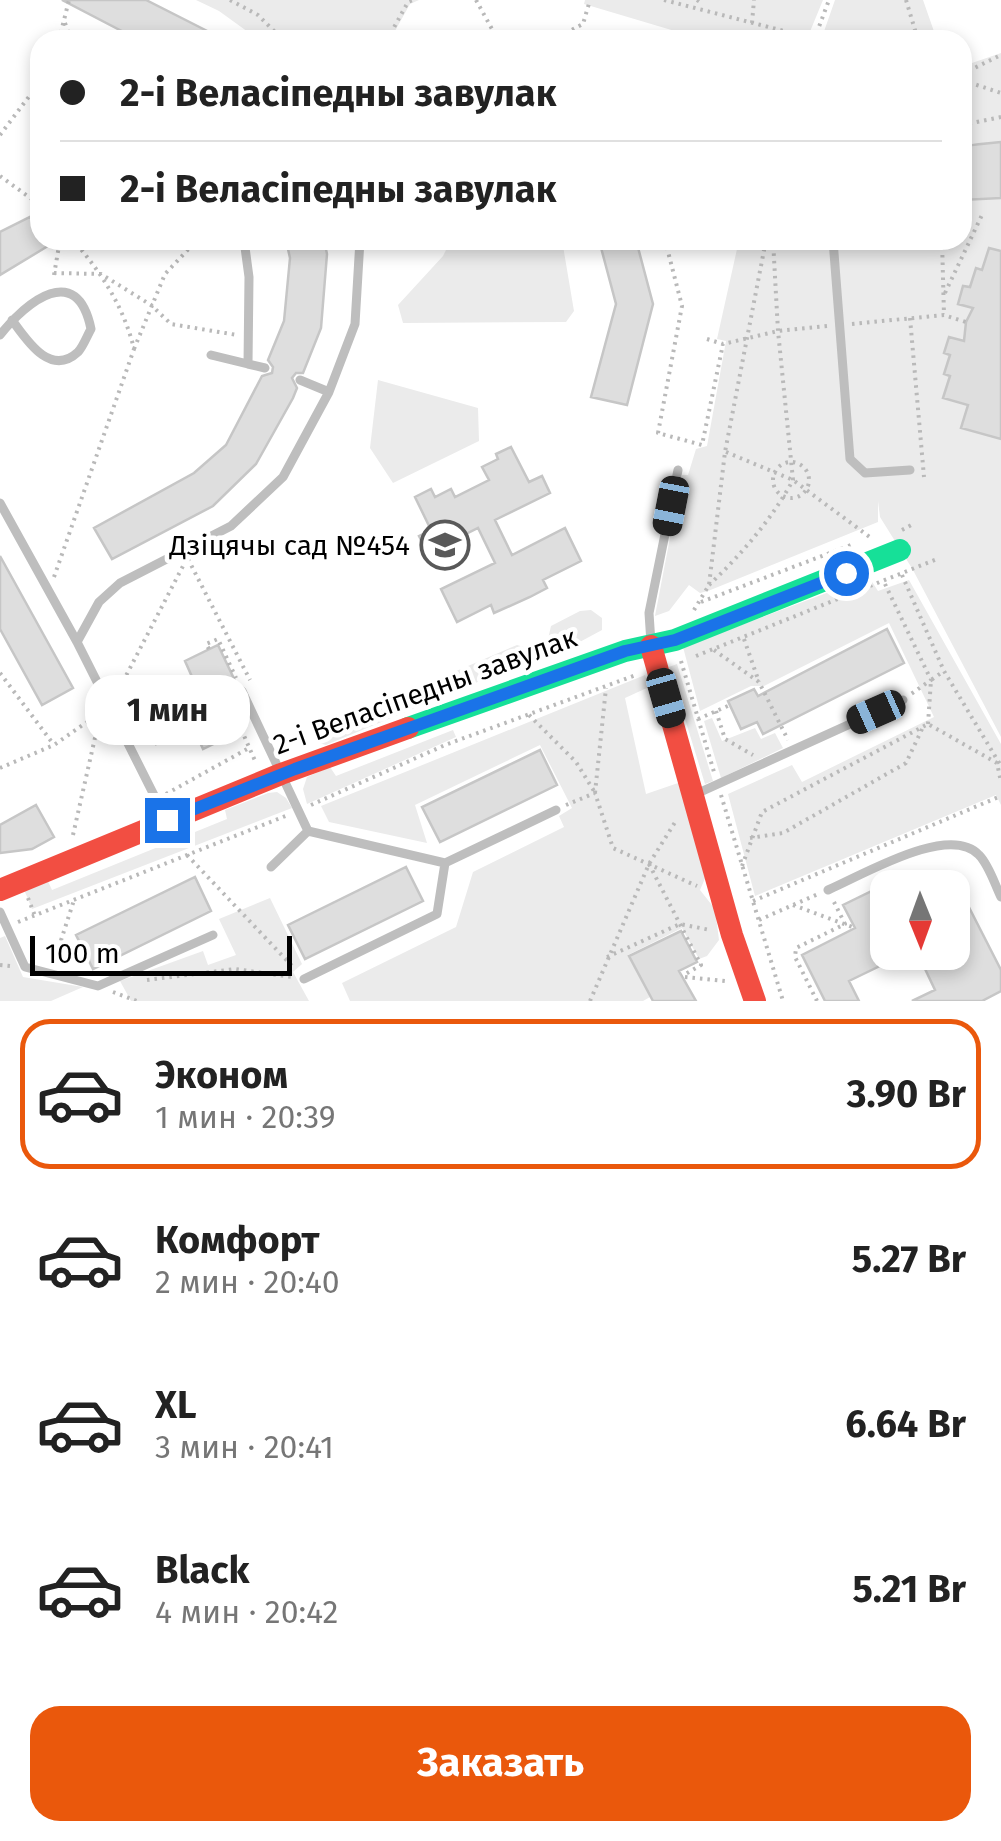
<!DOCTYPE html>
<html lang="ru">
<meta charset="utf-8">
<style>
body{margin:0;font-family:"Fira Sans",sans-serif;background:#f2f2f2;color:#222;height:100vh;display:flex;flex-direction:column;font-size:38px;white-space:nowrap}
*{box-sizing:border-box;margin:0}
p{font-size:32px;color:#767676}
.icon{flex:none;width:55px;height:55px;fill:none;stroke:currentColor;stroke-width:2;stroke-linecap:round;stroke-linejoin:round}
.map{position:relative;height:1001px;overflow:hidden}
.side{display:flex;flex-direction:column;background:#fff;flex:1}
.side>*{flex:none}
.banner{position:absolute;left:30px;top:30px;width:942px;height:220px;border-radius:30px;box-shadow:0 5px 15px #0003;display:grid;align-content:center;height:220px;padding:0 30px;background:#fff}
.needle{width:65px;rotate:179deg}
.tools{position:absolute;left:870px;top:870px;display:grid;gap:20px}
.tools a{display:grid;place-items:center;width:100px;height:100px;border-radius:20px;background:#fff;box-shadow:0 5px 15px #0003;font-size:50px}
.scale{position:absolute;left:30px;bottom:25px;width:262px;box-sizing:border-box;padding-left:10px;border:5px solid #000;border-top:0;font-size:28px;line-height:35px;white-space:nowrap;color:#000;-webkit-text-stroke:8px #fff;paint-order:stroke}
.end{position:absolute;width:45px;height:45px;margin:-22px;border:12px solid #1a73e8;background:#fff;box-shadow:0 0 0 5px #fff}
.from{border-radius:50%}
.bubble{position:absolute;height:70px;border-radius:30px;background:#fff;box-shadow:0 5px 15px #0003;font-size:32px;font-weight:700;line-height:70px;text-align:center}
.car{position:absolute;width:30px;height:60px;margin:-30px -15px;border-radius:12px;box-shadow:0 0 8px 2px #0007;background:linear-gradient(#222 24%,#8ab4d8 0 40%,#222 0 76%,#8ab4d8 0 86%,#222 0)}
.banner b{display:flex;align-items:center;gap:35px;height:95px;font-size:38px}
.banner b+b{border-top:2px solid #e0e0e0}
.banner i{width:25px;height:25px;background:#222}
ul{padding:18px 0 0;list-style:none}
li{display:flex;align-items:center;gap:30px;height:150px;margin:0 20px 15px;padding:0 10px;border:5px solid transparent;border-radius:30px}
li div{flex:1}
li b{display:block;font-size:38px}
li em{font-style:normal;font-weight:700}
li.active{border-color:#ea580c}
li>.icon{width:90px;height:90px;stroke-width:1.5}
.action{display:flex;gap:20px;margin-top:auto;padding:20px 30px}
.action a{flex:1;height:115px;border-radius:30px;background:#ea580c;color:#fff;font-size:40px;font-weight:700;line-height:115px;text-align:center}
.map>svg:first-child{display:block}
.green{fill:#ebebeb}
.building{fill:#dedede;stroke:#c6c6c6;stroke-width:2.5}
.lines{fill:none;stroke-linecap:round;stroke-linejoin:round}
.path{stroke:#b9b9b9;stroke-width:4;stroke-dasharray:2.5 5;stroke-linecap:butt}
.lane{stroke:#bebebe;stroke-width:9}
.fast{stroke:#16e098;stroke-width:22}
.jam{stroke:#f24e42;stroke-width:22}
.route{stroke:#1a73e8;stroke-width:12}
.labels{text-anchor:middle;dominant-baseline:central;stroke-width:9;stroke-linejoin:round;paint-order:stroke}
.poi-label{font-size:28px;fill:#000;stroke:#fff;text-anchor:end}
.street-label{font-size:28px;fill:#000;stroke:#fff}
</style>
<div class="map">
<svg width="1001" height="1001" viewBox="0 0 1001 1001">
<rect width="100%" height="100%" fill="#fff"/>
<path class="green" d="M 196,0 L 419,0 L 410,4 L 390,40 L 259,40 L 219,11 Z
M 585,0 L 823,0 L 809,34 L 802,32 L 799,40 L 705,40 L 584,4 Z
M 835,0 L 923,0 L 937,40 L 821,40 Z
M 1001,53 L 1001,737 L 913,570 L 880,517 L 878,501 L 878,522 L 708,591 L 700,593 L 689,585 L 669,611 L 655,616 L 682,475 L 688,475 L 696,449 L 707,446 L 726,341 L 717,339 L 739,240 L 962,240 L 963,146 L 983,143 L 963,143 L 963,58 L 972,63 Z
M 451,240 L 562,240 L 574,311 L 566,322 L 403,323 L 398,305 L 443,256 Z
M 378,380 L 478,408 L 479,441 L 393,483 L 370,448 Z
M 869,577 L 878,591 L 909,580 L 1001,744 L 1001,805 L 996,795 L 755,896 L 728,794 L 792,765 L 802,782 L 934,717 L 889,623 L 764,686 L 751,686 L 700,711 L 683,647 Z
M 591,610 L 602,618 L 602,630 L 576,644 L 557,647 L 548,639 L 551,626 L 580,611 Z
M 517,645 L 527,648 L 528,657 L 523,663 L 326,745 L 319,743 L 317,735 L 328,726 Z
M 677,664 L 713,781 L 705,784 L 669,667 Z
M 645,675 L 649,687 L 625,698 L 646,794 L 681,782 L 706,876 L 700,890 L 715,909 L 719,940 L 707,956 L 699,959 L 682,928 L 628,955 L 650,997 L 643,1001 L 350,1001 L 342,983 L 456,927 L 473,872 L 564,827 L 559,816 L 572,808 L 540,745 L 415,805 L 427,843 L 329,822 L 321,806 Z
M 712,718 L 722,741 L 755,728 L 761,739 L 775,733 L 783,748 L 721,778 L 704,721 Z
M 453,730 L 456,737 L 307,804 L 303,789 L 307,777 L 330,767 L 336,776 Z
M 277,792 L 286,798 L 292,808 L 32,909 L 23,887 L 46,877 L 52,890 L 227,819 L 225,810 L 268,793 Z
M 270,898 L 302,964 L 293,972 L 309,1001 L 131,1001 L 120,981 L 203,951 L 208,965 L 236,955 L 219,919 Z
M 5,936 L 23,977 L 83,987 L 51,1001 L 0,1001 L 0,938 Z"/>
<path class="building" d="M 62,0 L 146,0 L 225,40 L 139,40 Z
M 1001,142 L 1001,198 L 962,200 L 962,146 Z
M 30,217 L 40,233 L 40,240 L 48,246 L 0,275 L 0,232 Z
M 286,240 L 324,240 L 327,254 L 321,328 L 303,373 L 296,373 L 292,378 L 297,388 L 293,398 L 256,464 L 213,506 L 112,559 L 94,528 L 194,473 L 226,445 L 262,376 L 272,373 L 273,367 L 268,360 L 284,321 L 290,258 Z
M 599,240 L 636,240 L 653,304 L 627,405 L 591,397 L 616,304 Z
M 989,248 L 1001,251 L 1001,439 L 961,428 L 968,405 L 943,398 L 950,376 L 944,374 L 950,355 L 944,353 L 949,337 L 964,341 L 966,322 L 973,308 L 958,304 L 963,286 L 970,287 L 976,268 L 982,270 Z
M 511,447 L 529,482 L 542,476 L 550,493 L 495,520 L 512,555 L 565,528 L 581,561 L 543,580 L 547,588 L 530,597 L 494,613 L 491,605 L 457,622 L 441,589 L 495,563 L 478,528 L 428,553 L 419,536 L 431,530 L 415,497 L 431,489 L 435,497 L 451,489 L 455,497 L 489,480 L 482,467 L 498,459 L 496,454 Z
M 0,556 L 73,688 L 42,705 L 0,629 Z
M 887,629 L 904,663 L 763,734 L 757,722 L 741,729 L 728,701 L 754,689 L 758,696 Z
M 218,645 L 236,683 L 217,692 L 236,733 L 203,749 L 193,727 L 156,744 L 141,712 L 177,695 L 174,688 L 193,679 L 185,661 Z
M 540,750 L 557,785 L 440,842 L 422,807 Z
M 36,805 L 54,837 L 32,849 L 0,853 L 0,825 Z
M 406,867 L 423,901 L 305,959 L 288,925 Z
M 952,874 L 1001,970 L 1001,991 L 982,1001 L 912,1001 L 935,990 L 917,952 L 952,952 Z
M 195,877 L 211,911 L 93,969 L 76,935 Z
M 876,889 L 888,911 L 888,962 L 849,981 L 859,1001 L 825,1001 L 802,955 L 855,928 L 843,905 Z
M 681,931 L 697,962 L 679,971 L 696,1001 L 653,1001 L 629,956 Z"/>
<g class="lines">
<path class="path" d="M 230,0 L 258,15 L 283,40
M 476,0 L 498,40
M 664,0 L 819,40
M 697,0 L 700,2
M 906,0 L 918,40
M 65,23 L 71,40
M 752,23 L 754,0
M 59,40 L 69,0
M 387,40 L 408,2 L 413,0
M 552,40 L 583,24 L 590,0
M 814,40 L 829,0
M 962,74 L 1001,55
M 962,80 L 1001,93
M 962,125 L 1001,117
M 0,135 L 40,82
M 0,176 L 40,205
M 665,240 L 682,306 L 658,433 L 702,445 L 723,344
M 942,240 L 944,315
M 54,273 L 101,274 L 151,305 L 171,324 L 237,335
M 54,275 L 60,240
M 945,293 L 982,215
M 910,318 L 924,477
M 852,324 L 944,315 L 966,322
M 707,339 L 723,344 L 778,331 L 828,326
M 134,349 L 165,274 L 197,240
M 726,452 L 793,480 L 871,538
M773 480a18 18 0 1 1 36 0a18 18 0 1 1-36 0Z
M 902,530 L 915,523
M 188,559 L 250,680
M 902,575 L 944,671 L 1001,766
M 54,577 L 134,349 C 124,307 101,272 73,240
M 885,584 L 931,680 L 911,694
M 709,585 C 741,555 772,519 793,480 L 778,331 L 773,240
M 701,602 L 851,545
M 694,610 L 709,585 L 725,452 L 766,240
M 744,639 L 759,682
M 209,649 L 206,644 L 218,639 L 236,678
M 714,650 L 759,682 L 788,740
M 696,656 L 937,559
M 681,661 L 714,772
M 0,673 L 54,745
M 116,695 L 183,566
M 229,696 L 227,697 L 238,722
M 716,711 L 725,739 L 753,755
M 529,715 L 576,762 L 594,791
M 698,719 L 730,705
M 928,724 L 931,680 L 944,671
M 232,725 L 238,722 L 256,763
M 0,768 L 54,745 L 100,713
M 595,793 L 606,688
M 166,794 L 249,748
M 721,795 L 783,1001
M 311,805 L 445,745 L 636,675
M 566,805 L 595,793 L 613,848 L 697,886
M 73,835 L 97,729 L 103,726
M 750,838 L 783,833 L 906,763 L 923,727
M 187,855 L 294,968
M 649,864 L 701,965 L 682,976
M 742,866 L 762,812 L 928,724 L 997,763 L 1001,782
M 28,898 L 35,916
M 753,901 L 1001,796
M 793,905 L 855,928
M 759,920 L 818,894
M 18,922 L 288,815
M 607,957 L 680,924 L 710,930
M 54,962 L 74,900
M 0,965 L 10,966
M 685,977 L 725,981
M 147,980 L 235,969 L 292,977
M 113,992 L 137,1001
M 590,1001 L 649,864 L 677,819
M 817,1001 L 795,957 L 796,948 L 845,924 L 834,902"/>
<path class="lane" d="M 244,240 L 249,277 L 248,364 L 265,368
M 833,240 L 850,459 L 865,473 L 910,470
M 0,335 C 27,301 77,261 91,329 C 87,336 83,347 78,352 C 50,378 26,339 12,320
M 211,355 L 248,364
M 300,380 L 329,392
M 0,503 L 77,642 L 166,819
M 77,642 L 99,602 L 120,583 L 231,526 L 283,477 L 329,392 L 355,324 L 360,240
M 651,643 L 649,613 L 678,470
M 242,691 L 308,831 L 445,863 L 556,810
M 696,794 L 903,700
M 271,867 L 308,831
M 828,890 C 863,875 949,823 979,855 C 989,865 995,885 1001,897
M 0,912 L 25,967 L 98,986 L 213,935
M 304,979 L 437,914 L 445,863"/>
<path class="fast" d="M 408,728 L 625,651 L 675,640 L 900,550"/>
<path class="jam" d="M 651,646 L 732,935 L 755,1001
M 0,890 L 281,774 L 408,728"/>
</g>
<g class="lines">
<path class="route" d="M 167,820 L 295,769 L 625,651 L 675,640 L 846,573"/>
</g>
<defs>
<g id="school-ring" transform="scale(2.5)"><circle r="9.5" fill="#fff" stroke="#595959" stroke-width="1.5"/><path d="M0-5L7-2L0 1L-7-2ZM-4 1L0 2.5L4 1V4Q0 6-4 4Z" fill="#595959"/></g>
</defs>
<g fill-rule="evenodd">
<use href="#school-ring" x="445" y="545"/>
</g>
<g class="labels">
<g class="poi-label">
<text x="410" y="545">Дзіцячы сад №454</text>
</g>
<g class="street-label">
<text transform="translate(425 691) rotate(-20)">2-і Веласіпедны завулак</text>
</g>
</g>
</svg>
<div class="tools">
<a><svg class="needle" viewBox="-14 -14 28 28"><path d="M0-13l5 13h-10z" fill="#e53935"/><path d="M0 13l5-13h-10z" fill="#767676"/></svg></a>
</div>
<div class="scale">100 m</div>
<i class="end from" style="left:846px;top:573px"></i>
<i class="end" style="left:167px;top:820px"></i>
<div class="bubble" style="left:85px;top:675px;width:165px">1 мин</div>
<i class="car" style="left:671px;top:506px;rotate:191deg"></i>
<i class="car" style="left:666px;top:698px;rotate:164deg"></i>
<i class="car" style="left:876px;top:712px;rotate:246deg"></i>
<div class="banner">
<b><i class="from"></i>2-і Веласіпедны завулак</b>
<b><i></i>2-і Веласіпедны завулак</b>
</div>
</div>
<section class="side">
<ul>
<li class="active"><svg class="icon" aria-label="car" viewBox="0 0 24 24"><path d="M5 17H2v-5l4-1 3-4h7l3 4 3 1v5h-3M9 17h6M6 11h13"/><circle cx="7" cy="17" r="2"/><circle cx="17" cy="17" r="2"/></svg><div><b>Эконом</b><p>1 мин · 20:39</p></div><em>3.90 Br</em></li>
<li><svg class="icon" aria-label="car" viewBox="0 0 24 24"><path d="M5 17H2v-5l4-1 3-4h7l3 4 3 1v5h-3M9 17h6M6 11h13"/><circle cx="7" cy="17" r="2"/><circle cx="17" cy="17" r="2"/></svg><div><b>Комфорт</b><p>2 мин · 20:40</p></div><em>5.27 Br</em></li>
<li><svg class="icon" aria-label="car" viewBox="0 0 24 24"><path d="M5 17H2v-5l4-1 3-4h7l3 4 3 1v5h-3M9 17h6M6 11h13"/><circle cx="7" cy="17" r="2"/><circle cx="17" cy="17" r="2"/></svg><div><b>XL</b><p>3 мин · 20:41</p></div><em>6.64 Br</em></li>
<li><svg class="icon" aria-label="car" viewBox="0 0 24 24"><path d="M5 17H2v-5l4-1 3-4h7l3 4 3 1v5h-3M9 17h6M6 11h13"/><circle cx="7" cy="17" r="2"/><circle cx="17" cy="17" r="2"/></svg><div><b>Black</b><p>4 мин · 20:42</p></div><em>5.21 Br</em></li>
</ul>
<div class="action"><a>Заказать</a></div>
</section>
